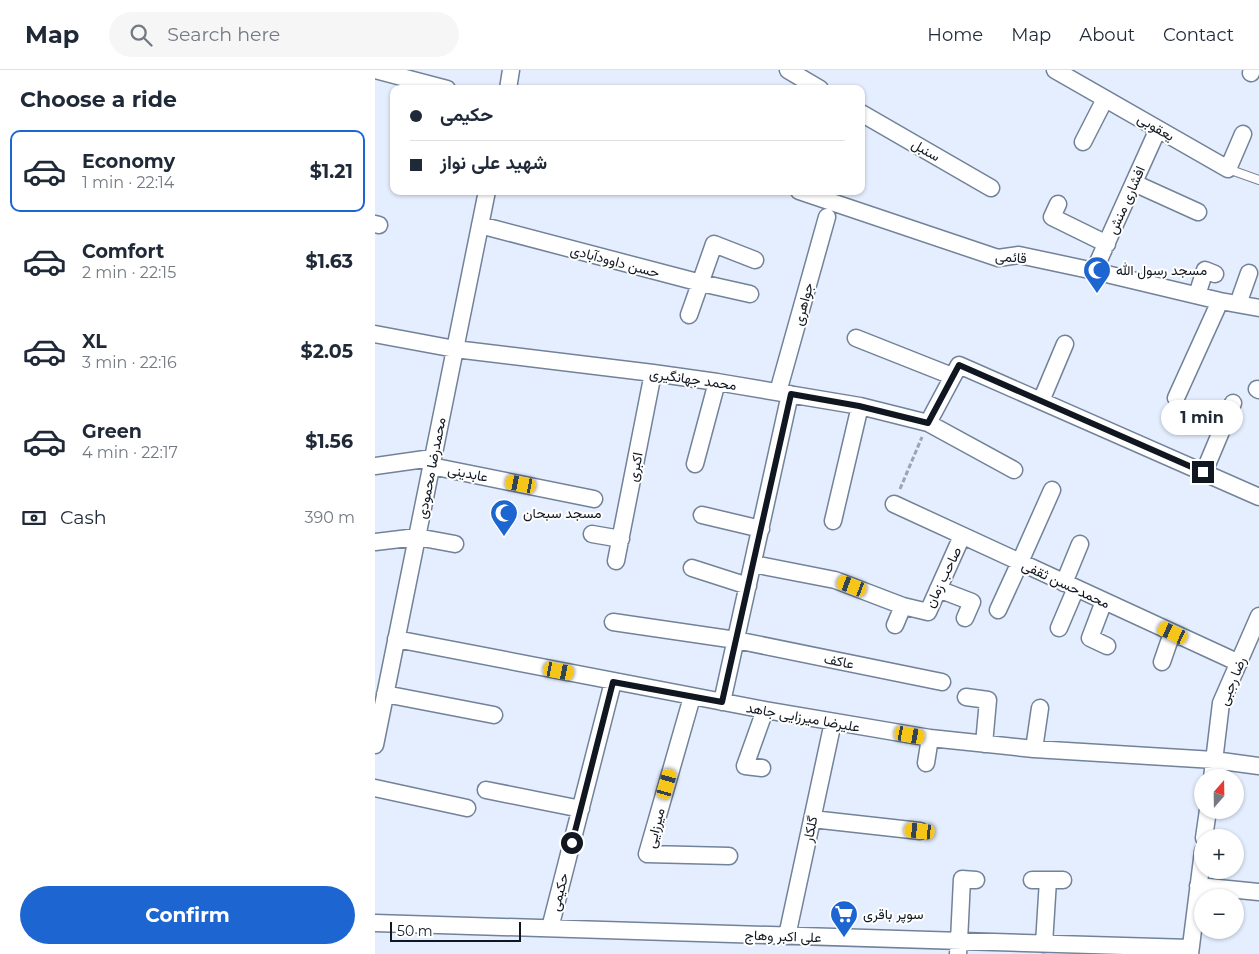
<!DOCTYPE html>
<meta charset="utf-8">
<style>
body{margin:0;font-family:Montserrat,Vazirmatn,sans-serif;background:#f6f6f7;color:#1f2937;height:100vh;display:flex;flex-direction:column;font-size:19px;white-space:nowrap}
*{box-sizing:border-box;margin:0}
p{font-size:16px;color:#747a83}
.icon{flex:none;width:28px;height:28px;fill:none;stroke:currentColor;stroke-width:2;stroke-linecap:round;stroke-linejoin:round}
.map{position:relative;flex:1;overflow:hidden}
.panel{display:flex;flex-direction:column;background:#fff;width:375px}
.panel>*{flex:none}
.hud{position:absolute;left:15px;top:15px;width:475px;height:110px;border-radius:10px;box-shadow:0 1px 4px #0004;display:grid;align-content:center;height:110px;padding:0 20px;background:#fff}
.needle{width:32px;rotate:20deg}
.buttons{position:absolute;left:819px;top:699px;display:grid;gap:10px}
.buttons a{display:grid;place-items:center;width:50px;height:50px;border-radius:50%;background:#fff;box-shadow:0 1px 4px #0004;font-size:25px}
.scale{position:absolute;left:15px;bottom:12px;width:131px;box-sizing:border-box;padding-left:5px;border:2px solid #111720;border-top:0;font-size:14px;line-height:18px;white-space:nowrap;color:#111720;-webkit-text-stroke:4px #fff;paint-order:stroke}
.end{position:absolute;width:22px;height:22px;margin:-11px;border:6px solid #111720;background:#fff;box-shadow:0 0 0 2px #fff}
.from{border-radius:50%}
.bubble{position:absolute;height:35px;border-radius:18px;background:#fff;box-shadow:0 1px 4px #0004;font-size:16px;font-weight:700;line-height:35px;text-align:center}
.car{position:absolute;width:15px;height:30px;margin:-15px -8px;border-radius:6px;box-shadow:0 0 4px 1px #0007;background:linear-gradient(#f5c518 24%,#345 0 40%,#f5c518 0 76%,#345 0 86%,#f5c518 0)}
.hud b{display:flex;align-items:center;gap:18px;height:48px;font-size:19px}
.hud b+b{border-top:1px solid #e0e1e3}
.hud i{width:12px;height:12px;background:#1f2937}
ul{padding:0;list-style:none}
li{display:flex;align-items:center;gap:15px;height:82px;margin:0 10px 8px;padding:0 10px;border:2px solid transparent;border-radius:10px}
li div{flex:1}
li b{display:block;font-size:19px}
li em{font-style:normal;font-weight:700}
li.active{border-color:#1d66d2}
li>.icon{width:45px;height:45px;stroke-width:1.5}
h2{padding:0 20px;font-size:22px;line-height:60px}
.pay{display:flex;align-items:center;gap:12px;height:55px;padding:0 20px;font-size:19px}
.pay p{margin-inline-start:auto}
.primary-button{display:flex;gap:10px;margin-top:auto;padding:10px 20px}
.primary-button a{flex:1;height:58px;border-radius:30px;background:#1d66d2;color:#fff;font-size:20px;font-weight:700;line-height:58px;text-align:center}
header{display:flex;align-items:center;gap:30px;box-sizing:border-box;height:70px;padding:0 25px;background:#fff;border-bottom:1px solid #e0e1e3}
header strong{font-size:24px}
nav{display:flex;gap:28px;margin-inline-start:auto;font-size:18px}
.search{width:350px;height:45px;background:#f6f6f7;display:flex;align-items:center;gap:12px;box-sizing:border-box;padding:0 18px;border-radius:28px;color:#747a83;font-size:19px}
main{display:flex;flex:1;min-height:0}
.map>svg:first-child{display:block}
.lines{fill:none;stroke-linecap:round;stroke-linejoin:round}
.service-casing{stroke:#728299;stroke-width:10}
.minor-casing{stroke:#728299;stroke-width:19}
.path{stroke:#9ba4b1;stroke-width:3;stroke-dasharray:5 2.5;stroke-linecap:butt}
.service{stroke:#fff;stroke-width:8}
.minor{stroke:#fff;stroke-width:16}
.route{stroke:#111720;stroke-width:6}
.labels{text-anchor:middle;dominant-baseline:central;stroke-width:4;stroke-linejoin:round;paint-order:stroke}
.street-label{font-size:14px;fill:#111720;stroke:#fff}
.poi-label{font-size:14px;fill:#111720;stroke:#fff;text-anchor:start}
</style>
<header>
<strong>Map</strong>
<div class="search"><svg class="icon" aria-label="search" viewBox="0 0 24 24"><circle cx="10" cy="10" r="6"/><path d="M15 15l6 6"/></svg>Search here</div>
<nav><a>Home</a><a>Map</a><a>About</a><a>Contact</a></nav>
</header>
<main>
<section class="panel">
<h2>Choose a ride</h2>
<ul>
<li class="active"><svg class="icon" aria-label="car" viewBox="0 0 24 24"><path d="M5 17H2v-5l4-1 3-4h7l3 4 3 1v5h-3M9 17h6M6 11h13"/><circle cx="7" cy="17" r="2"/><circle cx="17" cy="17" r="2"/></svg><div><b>Economy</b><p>1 min · 22:14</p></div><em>$1.21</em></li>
<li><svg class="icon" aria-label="car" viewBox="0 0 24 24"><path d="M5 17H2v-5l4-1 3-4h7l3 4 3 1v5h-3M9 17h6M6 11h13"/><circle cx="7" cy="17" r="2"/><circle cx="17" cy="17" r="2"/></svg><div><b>Comfort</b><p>2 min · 22:15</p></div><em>$1.63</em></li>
<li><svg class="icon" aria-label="car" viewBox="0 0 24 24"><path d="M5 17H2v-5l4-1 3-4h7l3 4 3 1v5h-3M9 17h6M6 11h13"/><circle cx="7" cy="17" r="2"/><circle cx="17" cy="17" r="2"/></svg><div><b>XL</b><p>3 min · 22:16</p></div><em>$2.05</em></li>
<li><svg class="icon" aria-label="car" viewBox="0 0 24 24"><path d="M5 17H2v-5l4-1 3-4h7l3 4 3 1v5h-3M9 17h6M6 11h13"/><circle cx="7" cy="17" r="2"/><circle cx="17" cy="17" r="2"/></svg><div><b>Green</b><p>4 min · 22:17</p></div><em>$1.56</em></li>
</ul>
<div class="pay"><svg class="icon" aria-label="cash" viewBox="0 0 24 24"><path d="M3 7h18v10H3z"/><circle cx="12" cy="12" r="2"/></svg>Cash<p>390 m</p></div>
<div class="primary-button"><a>Confirm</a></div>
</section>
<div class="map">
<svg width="884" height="884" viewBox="0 0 884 884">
<rect width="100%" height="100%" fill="#e4eefe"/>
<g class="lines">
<g class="service-casing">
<path id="service" d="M 853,99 L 884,110"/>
</g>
<g class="minor-casing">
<path id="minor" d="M 0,0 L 72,19
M 413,0 L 445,19
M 680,0 L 853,99 L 868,64
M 876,3 L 877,0
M 133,19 L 136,0
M 486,43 L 616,118
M 708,72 L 730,29
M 759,113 L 823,142
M 424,121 L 623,188 L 644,185 L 719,201 L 845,231 L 884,238
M 683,134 L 677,147 L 732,174
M 0,154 L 4,155
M 105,155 L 326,213 L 375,224
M 719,201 L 783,59
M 822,225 L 830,200 L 840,204
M 863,234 L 874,203
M 314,245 L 339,174 L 380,190
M 0,264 L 80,279 L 278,303 L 342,312 L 485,336 L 553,353 L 639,400
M 481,268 L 577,306
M 882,319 L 884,320
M 403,322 L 452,147
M 801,328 L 845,231
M 666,331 L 690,274
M 553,353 L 584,295 L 884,427
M 320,394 L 342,312
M 0,396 L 57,388
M 56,396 L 219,429
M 829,402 L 858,333
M 519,434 L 864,593
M 327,445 L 386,459
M 458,451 L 485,336
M 217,464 L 246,469
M 0,472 L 42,467 L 80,474
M 241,491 L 278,303
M 378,494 L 460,510 L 528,536 L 553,542 L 587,466
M 317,498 L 373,516
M 689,513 L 705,474
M 563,519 L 597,532 L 590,548
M 729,531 L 715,568 L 732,576
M 623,540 L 645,492 L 677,420
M 238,552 L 361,570 L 567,612
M 520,555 L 528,536
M 684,558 L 701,518
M 21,569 L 390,640 L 555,668 L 659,679 L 839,690 L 884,696
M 787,592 L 797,563
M 10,624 L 119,645
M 317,627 L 272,784 L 354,786
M 591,627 L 613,630 L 609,674
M 347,632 L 415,324
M 0,675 L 112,121
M 659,679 L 665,638
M 551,693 L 555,668
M 387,698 L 370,696 L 390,640
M 837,708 L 846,633 L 884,546
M 0,718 L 92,738
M 111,720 L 206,739
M 437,749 L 545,761
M 829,768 L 833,740
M 657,810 L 688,810
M 823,816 L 884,822
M 0,853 L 815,878
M 175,858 L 238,612
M 412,866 L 458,652
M 669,874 L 673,810
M 583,884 L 584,871 L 587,809 L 601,810
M 815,884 L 828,781"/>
</g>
<path class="path" d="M 525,419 L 547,367"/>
<use href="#service" class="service"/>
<use href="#minor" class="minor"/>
</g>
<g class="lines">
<path class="route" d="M 197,773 L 238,612 L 347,632 L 416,324 L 484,336 L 553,353 L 584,295 L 828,402"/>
</g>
<defs>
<g id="mosque-pin" transform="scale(1.4375)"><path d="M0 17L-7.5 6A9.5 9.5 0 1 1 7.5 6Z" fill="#1d66d2" stroke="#fff"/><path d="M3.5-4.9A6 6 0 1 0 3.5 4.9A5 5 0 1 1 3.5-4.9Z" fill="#fff"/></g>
<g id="supermarket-pin" transform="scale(1.4375)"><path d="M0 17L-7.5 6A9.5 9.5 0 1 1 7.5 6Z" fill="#1d66d2" stroke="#fff"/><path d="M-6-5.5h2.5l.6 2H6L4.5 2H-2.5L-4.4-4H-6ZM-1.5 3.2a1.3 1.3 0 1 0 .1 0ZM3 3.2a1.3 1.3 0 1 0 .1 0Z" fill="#fff"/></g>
</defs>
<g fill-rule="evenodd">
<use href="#mosque-pin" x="722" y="200"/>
<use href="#mosque-pin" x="129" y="443"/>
<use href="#supermarket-pin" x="469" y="844"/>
</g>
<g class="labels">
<g class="street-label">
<text transform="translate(781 57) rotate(30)">یعقوبی</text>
<text transform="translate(551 80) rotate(30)">سنبل</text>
<text transform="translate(751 130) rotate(-66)">افشاری منش</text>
<text transform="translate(636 187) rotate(4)">قائمی</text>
<text transform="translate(240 191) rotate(15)">حسن داوودآبادی</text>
<text transform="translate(428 234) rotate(-75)">جواهری</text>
<text transform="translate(318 309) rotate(8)">محمد جهانگیری</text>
<text transform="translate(260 397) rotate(-79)">اکبری</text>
<text transform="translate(56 398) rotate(-79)">محمدرضا محمودی</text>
<text transform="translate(93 403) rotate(11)">عابدینی</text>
<text transform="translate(568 507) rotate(-64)">صاحب زمان</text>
<text transform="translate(691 514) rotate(25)">محمدحسن ثقفی</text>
<text transform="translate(464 591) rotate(11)">عاکف</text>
<text transform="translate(857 611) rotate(-68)">رضا رجبی</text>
<text transform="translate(428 647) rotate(10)">علیرضا میرزایی جاهد</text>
<text transform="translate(280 758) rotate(-76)">میرزایی</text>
<text transform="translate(435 759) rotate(-78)">گلکار</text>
<text transform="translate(184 822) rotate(-76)">حکیمی</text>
<text transform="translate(408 866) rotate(2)">علی اکبر وهاج</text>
</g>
<g class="poi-label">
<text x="741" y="200">مسجد رسول الله</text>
<text x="148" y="443">مسجد سبحان</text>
<text x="488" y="844">سوپر باقری</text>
</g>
</g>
</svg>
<div class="buttons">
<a><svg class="needle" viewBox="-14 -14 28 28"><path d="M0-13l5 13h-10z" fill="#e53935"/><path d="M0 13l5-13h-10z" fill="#747a83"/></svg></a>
<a>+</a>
<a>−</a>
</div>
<div class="scale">50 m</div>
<i class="end from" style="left:197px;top:773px"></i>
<i class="end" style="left:828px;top:402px"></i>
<div class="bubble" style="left:786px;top:330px;width:82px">1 min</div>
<i class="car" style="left:146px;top:414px;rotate:281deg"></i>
<i class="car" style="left:477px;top:516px;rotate:291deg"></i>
<i class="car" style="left:798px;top:563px;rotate:295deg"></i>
<i class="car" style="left:184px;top:601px;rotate:101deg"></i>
<i class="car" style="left:535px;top:665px;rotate:100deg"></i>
<i class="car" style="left:292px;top:714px;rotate:16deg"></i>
<i class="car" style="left:545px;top:761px;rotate:276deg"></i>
<div class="hud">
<b><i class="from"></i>حکیمی</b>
<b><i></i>شهید علی نواز</b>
</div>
</div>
</main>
